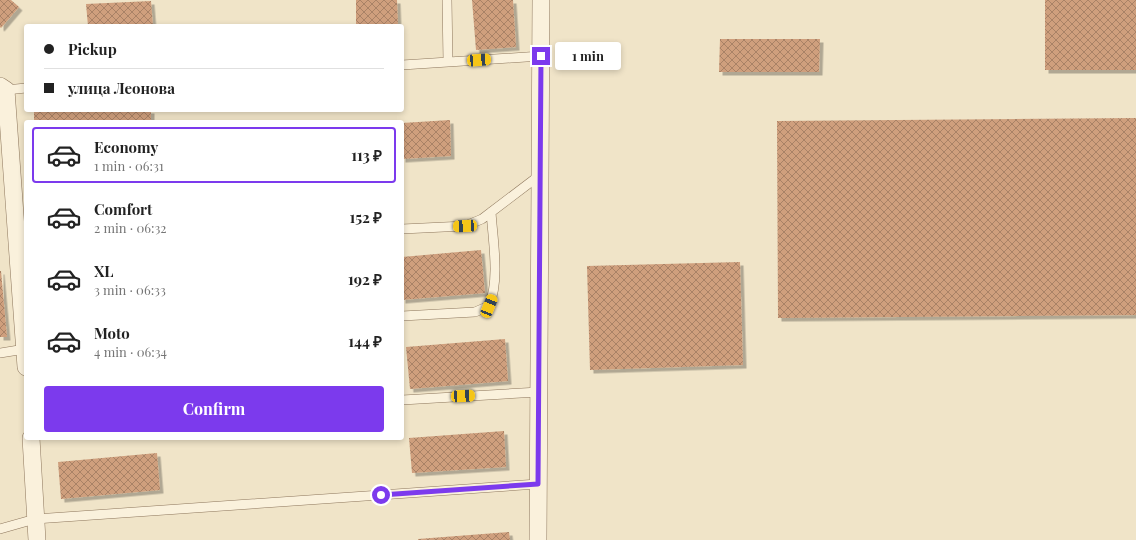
<!DOCTYPE html>
<meta charset="utf-8">
<style>
body{margin:0;font-family:"Playfair Display",serif;background:#f6f6f6;color:#222;height:100vh;display:flex;flex-direction:column;font-size:15px;white-space:nowrap}
*{box-sizing:border-box;margin:0}
p{font-size:13px;color:#767676}
.icon{flex:none;width:22px;height:22px;fill:none;stroke:currentColor;stroke-width:2;stroke-linecap:round;stroke-linejoin:round}
.map{position:relative;flex:1;overflow:hidden}
.sheet{position:absolute;left:24px;top:120px;width:380px;height:320px;display:flex;flex-direction:column;background:#fff;border-radius:4px;box-shadow:0 2px 6px #0003}
.sheet>*{flex:none}
.guide{position:absolute;left:24px;top:24px;width:380px;height:88px;border-radius:4px;box-shadow:0 2px 6px #0003;display:grid;align-content:center;height:88px;padding:0 20px;background:#fff}
.end{position:absolute;width:18px;height:18px;margin:-9px;border:5px solid #7c3aed;background:#fff;box-shadow:0 0 0 2px #fff}
.from{border-radius:50%}
.bubble{position:absolute;height:28px;border-radius:4px;background:#fff;box-shadow:0 2px 6px #0003;font-size:13px;font-weight:700;line-height:28px;text-align:center}
.car{position:absolute;width:12px;height:24px;margin:-12px -6px;border-radius:5px;box-shadow:0 0 3px 1px #0007;background:linear-gradient(#f5c518 24%,#345 0 40%,#f5c518 0 76%,#345 0 86%,#f5c518 0)}
.guide b{display:flex;align-items:center;gap:14px;height:38px;font-size:15px}
.guide b+b{border-top:1px solid #e0e0e0}
.guide i{width:10px;height:10px;background:#222}
ul{padding:7px 0 0;list-style:none}
li{display:flex;align-items:center;gap:12px;height:56px;margin:0 8px 6px;padding:0 12px;border:2px solid transparent;border-radius:4px}
li div{flex:1}
li b{display:block;font-size:15px}
li em{font-style:normal;font-weight:700}
li.selected{border-color:#7c3aed}
li>.icon{width:36px;height:36px;stroke-width:1.5}
.cta{display:flex;gap:8px;margin-top:auto;padding:8px 20px}
.cta a{flex:1;height:46px;border-radius:4px;background:#7c3aed;color:#fff;font-size:16px;font-weight:700;line-height:46px;text-align:center}
.map>svg:first-child{display:block}
.building{fill:url(#building-cross-hatch);filter:url(#shadow)}
.lines{fill:none;stroke-linecap:round;stroke-linejoin:round}
.lane-casing{stroke:#8d765c;stroke-width:10}
.street-casing{stroke:#8d765c;stroke-width:18}
.lane{stroke:#faf1dc;stroke-width:9}
.street{stroke:#faf1dc;stroke-width:17}
.route{stroke:#7c3aed;stroke-width:5}
</style>
<div class="map">
<svg width="1136" height="540" viewBox="0 0 1136 540">
<defs>
<pattern id="building-cross-hatch" width="8" height="8" patternUnits="userSpaceOnUse"><rect width="8" height="8" fill="#cf9f7d"/><path d="M0 0l8 8M0 8l8-8" fill="none" stroke="#a98266"/></pattern>
<filter id="shadow"><feDropShadow dx="3.5" dy="3.5" stdDeviation="0" flood-color="#0004"/></filter>
</defs>
<rect width="100%" height="100%" fill="#f0e4c8"/>
<path class="building" d="M 0,0 L 11,0 L 19,7 L 1,28 L 0,27 Z
M 356,0 L 397,0 L 398,26 L 356,26 Z
M 472,0 L 513,0 L 516,47 L 476,50 Z
M 1045,0 L 1136,0 L 1136,70 L 1045,70 Z
M 151,1 L 153,26 L 88,26 L 86,4 Z
M 720,39 L 820,39 L 819,72 L 719,72 Z
M 34,110 L 151,110 L 151,122 L 34,122 Z
M 1136,118 L 1136,315 L 778,318 L 777,121 Z
M 450,120 L 451,156 L 402,159 L 402,123 Z
M 481,250 L 485,293 L 402,300 L 402,257 Z
M 740,262 L 743,365 L 590,370 L 587,266 Z
M 0,271 L 1,271 L 7,337 L 0,337 Z
M 505,339 L 508,381 L 410,389 L 406,347 Z
M 504,431 L 506,467 L 412,473 L 409,438 Z
M 157,453 L 160,490 L 61,499 L 58,462 Z
M 509,532 L 510,540 L 418,540 L 418,539 Z"/>
<g class="lines">
<g class="lane-casing">
<path id="lane" d="M 447,0 L 448,62
M 402,65 L 541,56
M 6,90 L 26,88
M 402,229 L 465,226 L 482,219 L 540,175
M 402,316 L 475,312 L 489,306 C 500,280 493,241 491,212
M 0,353 L 25,349
M 402,400 L 539,392
M 0,529 L 35,519 L 538,484"/>
</g>
<g class="street-casing">
<path id="street" d="M 0,86 L 6,90 L 26,367
M 31,438 L 37,540
M 538,540 L 541,0"/>
</g>
<use href="#lane" class="lane"/>
<use href="#street" class="street"/>
</g>
<g class="lines">
<path class="route" d="M 381,495 L 538,484 L 541,56"/>
</g>
</svg>
<i class="end from" style="left:381px;top:495px"></i>
<i class="end" style="left:541px;top:56px"></i>
<div class="bubble" style="left:555px;top:42px;width:66px">1 min</div>
<i class="car" style="left:479px;top:60px;rotate:86deg"></i>
<i class="car" style="left:465px;top:226px;rotate:267deg"></i>
<i class="car" style="left:489px;top:306px;rotate:22deg"></i>
<i class="car" style="left:463px;top:396px;rotate:87deg"></i>
<div class="guide">
<b><i class="from"></i>Pickup</b>
<b><i></i>улица Леонова</b>
</div>
<section class="sheet">
<ul>
<li class="selected"><svg class="icon" aria-label="car" viewBox="0 0 24 24"><path d="M5 17H2v-5l4-1 3-4h7l3 4 3 1v5h-3M9 17h6M6 11h13"/><circle cx="7" cy="17" r="2"/><circle cx="17" cy="17" r="2"/></svg><div><b>Economy</b><p>1 min · 06:31</p></div><em>113 ₽</em></li>
<li><svg class="icon" aria-label="car" viewBox="0 0 24 24"><path d="M5 17H2v-5l4-1 3-4h7l3 4 3 1v5h-3M9 17h6M6 11h13"/><circle cx="7" cy="17" r="2"/><circle cx="17" cy="17" r="2"/></svg><div><b>Comfort</b><p>2 min · 06:32</p></div><em>152 ₽</em></li>
<li><svg class="icon" aria-label="car" viewBox="0 0 24 24"><path d="M5 17H2v-5l4-1 3-4h7l3 4 3 1v5h-3M9 17h6M6 11h13"/><circle cx="7" cy="17" r="2"/><circle cx="17" cy="17" r="2"/></svg><div><b>XL</b><p>3 min · 06:33</p></div><em>192 ₽</em></li>
<li><svg class="icon" aria-label="car" viewBox="0 0 24 24"><path d="M5 17H2v-5l4-1 3-4h7l3 4 3 1v5h-3M9 17h6M6 11h13"/><circle cx="7" cy="17" r="2"/><circle cx="17" cy="17" r="2"/></svg><div><b>Moto</b><p>4 min · 06:34</p></div><em>144 ₽</em></li>
</ul>
<div class="cta"><a>Confirm</a></div>
</section>
</div>
